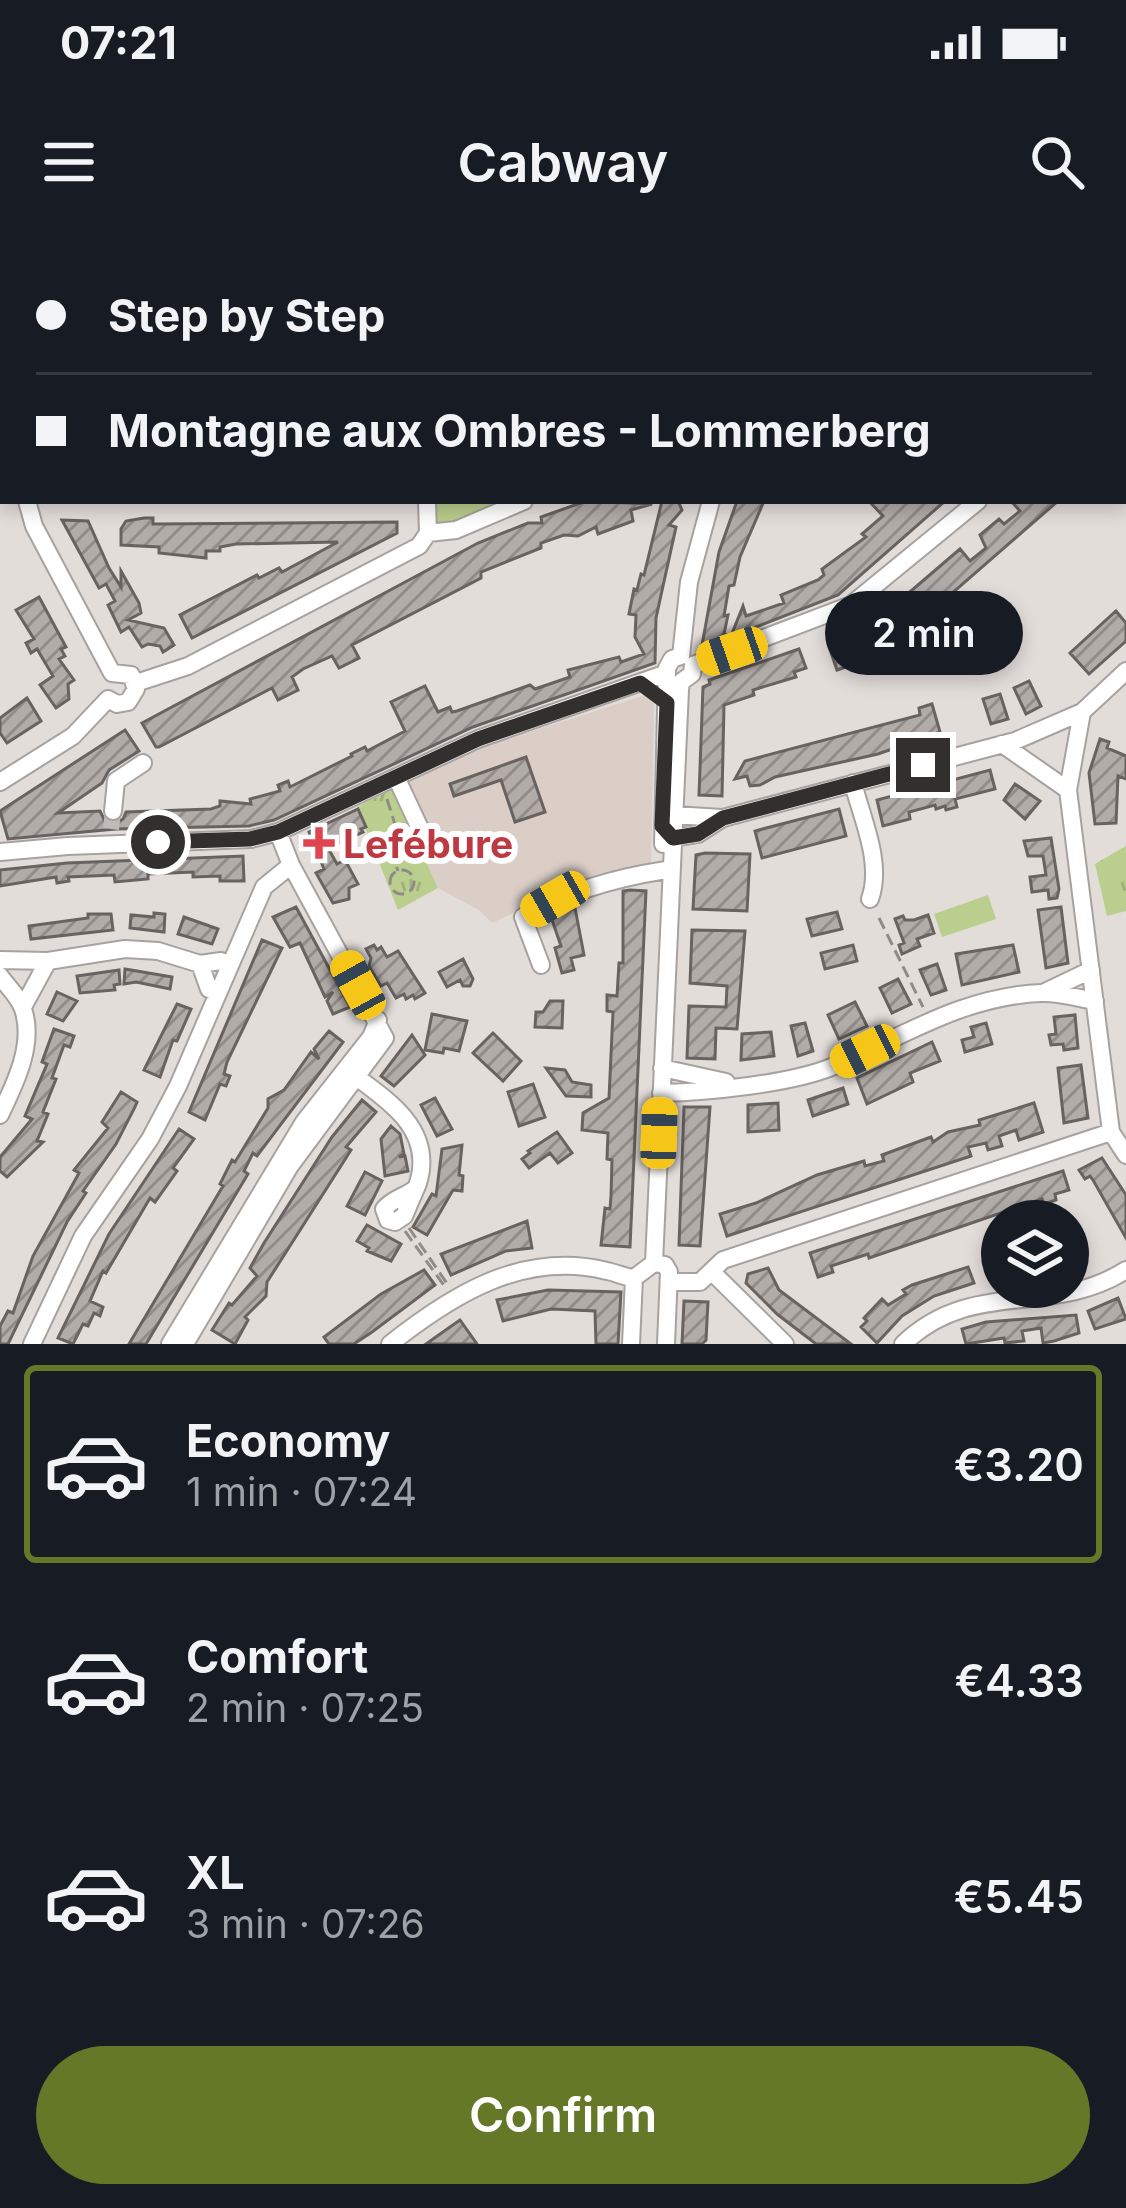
<!DOCTYPE html>
<meta charset="utf-8">
<style>
body{margin:0;font-family:Inter,sans-serif;background:#20242c;color:#f1f3f6;height:100vh;display:flex;flex-direction:column;font-size:45px;white-space:nowrap}
*{box-sizing:border-box;margin:0}
p{font-size:39px;color:#9ea1a6}
.icon{flex:none;width:66px;height:66px;fill:none;stroke:currentColor;stroke-width:2;stroke-linecap:round;stroke-linejoin:round}
.map{position:relative;height:1104px;overflow:hidden}
.panel{display:flex;flex-direction:column;background:#171b24;flex:1}
.panel>*{flex:none}
.guide{position:absolute;left:0px;top:0px;width:1128px;height:264px;box-shadow:0 6px 18px #0003;display:grid;align-content:center;height:264px;padding:0 36px;background:#171b24}
.tools{position:absolute;left:981px;top:960px;display:grid;gap:24px}
.tools a{display:grid;place-items:center;width:108px;height:108px;border-radius:50%;background:#171b24;box-shadow:0 6px 18px #0003;font-size:60px}
.end{position:absolute;width:54px;height:54px;margin:-27px;border:15px solid #32302e;background:#fff;box-shadow:0 0 0 6px #fff}
.from{border-radius:50%}
.bubble{position:absolute;height:84px;border-radius:42px;background:#171b24;box-shadow:0 6px 18px #0003;font-size:39px;font-weight:600;line-height:84px;text-align:center}
.car{position:absolute;width:36px;height:72px;margin:-36px -18px;border-radius:15px;box-shadow:0 0 9px 3px #0007;background:linear-gradient(#f5c518 24%,#345 0 40%,#f5c518 0 76%,#345 0 86%,#f5c518 0)}
.guide b{display:flex;align-items:center;gap:42px;height:114px;font-size:45px}
.guide b+b{border-top:3px solid #363941}
.guide i{width:30px;height:30px;background:#f1f3f6}
ul{padding:21px 0 0;list-style:none}
li{display:flex;align-items:center;gap:36px;height:198px;margin:0 24px 18px;padding:0 12px;border:6px solid transparent;border-radius:12px}
li div{flex:1}
li b{display:block;font-size:45px}
li em{font-style:normal;font-weight:600}
li.current{border-color:#657828}
li>.icon{width:108px;height:108px;stroke-width:1.5}
.button{display:flex;gap:24px;margin-top:auto;padding:24px 36px}
.button a{flex:1;height:138px;border-radius:72px;background:#657828;color:#fff;font-size:48px;font-weight:600;line-height:138px;text-align:center}
.status{display:flex;justify-content:space-between;align-items:center;height:84px;padding:0 60px;background:#171b24;direction:ltr}
.status svg{height:33px;fill:currentColor}
header{display:flex;justify-content:space-between;align-items:center;height:156px;padding:0 36px;background:#171b24;font-size:54px;font-weight:600}
.map>svg:first-child{display:block}
.built{fill:#dacec7}
.grass{fill:#bace8d}
.park{fill:url(#park-tufts)}
.building{fill:url(#building-hatch);stroke:#686360;stroke-width:3}
.lines{fill:none;stroke-linecap:round;stroke-linejoin:round}
.minor-tunnel{stroke:#c0bab8;stroke-width:16;stroke-dasharray:16 8;stroke-linecap:butt}
.minor-casing{stroke:#a7a29f;stroke-width:20}
.path{stroke:#8f8b89;stroke-width:3;stroke-dasharray:12 6;stroke-linecap:butt}
.minor{stroke:#fff;stroke-width:16}
.route{stroke:#32302e;stroke-width:15}
.health-dot{fill:#e0444e;stroke:#fff;stroke-width:4.5}
.labels{text-anchor:middle;dominant-baseline:central;stroke-width:12;stroke-linejoin:round;paint-order:stroke}
.health-label{font-size:39px;font-weight:bold;fill:#be3a42;stroke:#fff;text-anchor:start}
</style>
<div class="status"><b>07:21</b><svg viewBox="0 0 49 12"><path d="M0 12V9h3v3zM5 12V6h3v6zM10 12V3h3v9zM15 12V0h3v12zM26 1h20v11H26zM47 4h2v5h-2z"/></svg></div>
<header><svg class="icon" aria-label="menu" viewBox="0 0 24 24"><path d="M4 6h16M4 12h16M4 18h16"/></svg>Cabway<svg class="icon" aria-label="search" viewBox="0 0 24 24"><circle cx="10" cy="10" r="6"/><path d="M15 15l6 6"/></svg></header>
<div class="map">
<svg width="1126" height="1104" viewBox="0 0 1126 1104">
<defs>
<pattern id="park-tufts" width="24" height="20" patternUnits="userSpaceOnUse" patternTransform="scale(3)"><rect width="24" height="20" fill="#bace8d"/><path d="M3 7l-1-3M5 7V3M7 7l1-3M15 17l-1-3M17 17v-4M19 17l1-3" fill="none" stroke="#a0b17a"/></pattern>
<pattern id="building-hatch" width="6" height="6" patternUnits="userSpaceOnUse" patternTransform="scale(3)"><rect width="6" height="6" fill="#b2aca9"/><path d="M-1 1l2-2M0 6l6-6M5 7l2-2" fill="none" stroke="#918c8a"/></pattern>
</defs>
<rect width="100%" height="100%" fill="#e3ddda"/>
<path class="built" d="M 645,455 L 654,462 L 651,623 L 648,627 L 562,650 L 492,683 L 479,670 L 438,648 L 393,549 L 480,508 Z"/>
<path class="grass" d="M 988,655 L 996,679 L 942,697 L 934,674 Z"/>
<path class="park" d="M 516,261 L 443,292 L 432,289 L 431,262 Z
M 393,549 L 438,648 L 398,670 L 357,567 Z
M 1126,606 L 1126,671 L 1107,676 L 1095,624 Z"/>
<path class="building" d="M 586,261 L 652,264 L 631,270 L 633,281 L 598,294 L 596,287 L 578,296 L 564,295 L 541,303 L 541,308 L 481,332 L 481,338 L 352,405 L 359,418 L 339,428 L 332,416 L 303,429 L 292,437 L 298,450 L 278,460 L 272,448 L 159,507 L 156,507 L 142,483 L 478,303 L 528,283 L 542,283 L 541,277 Z
M 662,261 L 678,261 L 682,270 L 669,285 L 676,287 L 656,378 L 655,423 L 473,487 L 274,580 L 249,586 L 116,589 L 8,599 L 0,571 L 125,490 L 139,511 L 109,530 L 102,543 L 58,573 L 100,571 L 105,581 L 113,584 L 123,579 L 126,572 L 211,569 L 220,566 L 220,561 L 251,564 L 250,559 L 280,551 L 278,545 L 288,541 L 290,547 L 352,516 L 351,514 L 365,507 L 367,511 L 405,491 L 391,462 L 425,446 L 438,472 L 450,467 L 452,472 L 457,471 L 530,445 L 535,449 L 570,437 L 568,430 L 619,417 L 621,422 L 644,414 L 635,397 L 636,375 L 629,374 L 634,349 L 637,350 L 641,334 L 644,335 Z
M 737,261 L 764,261 L 740,317 L 734,345 L 729,346 L 724,376 L 728,375 L 724,394 L 731,396 L 743,366 L 746,376 L 784,363 L 781,355 L 818,340 L 824,335 L 822,329 L 866,297 L 862,294 L 883,276 L 869,261 L 945,261 L 838,355 L 707,406 L 702,405 L 719,312 Z
M 1011,261 L 1058,261 L 895,403 L 876,381 L 960,309 L 970,321 L 986,308 L 980,295 L 999,279 L 1004,284 L 1020,271 Z
M 144,278 L 153,278 L 153,284 L 397,282 L 397,293 L 192,398 L 180,375 L 257,335 L 259,338 L 279,328 L 282,332 L 338,302 L 236,304 L 220,307 L 220,311 L 206,311 L 206,318 L 159,313 L 159,307 L 121,305 L 121,289 L 126,281 Z
M 62,280 L 88,281 L 109,328 L 121,347 L 121,331 L 139,363 L 141,373 L 128,380 L 164,388 L 174,405 L 163,412 L 160,406 L 148,404 L 142,407 L 129,387 L 121,392 L 108,365 L 115,361 L 106,344 L 99,348 Z
M 39,357 L 66,407 L 61,409 L 65,416 L 59,419 L 74,440 L 68,444 L 69,459 L 56,468 L 40,445 L 53,436 L 37,409 L 31,413 L 26,403 L 34,399 L 16,370 Z
M 1116,371 L 1126,383 L 1126,401 L 1089,434 L 1070,413 Z
M 866,391 L 875,417 L 837,430 L 828,404 Z
M 799,409 L 806,428 L 794,432 L 796,437 L 753,450 L 754,455 L 724,465 L 722,556 L 699,555 L 703,447 L 710,444 L 709,440 Z
M 1029,441 L 1041,466 L 1026,474 L 1014,448 Z
M 1000,454 L 1008,479 L 991,484 L 983,459 Z
M 27,458 L 41,481 L 7,503 L 0,493 L 0,478 Z
M 932,464 L 940,492 L 878,514 L 775,537 L 760,545 L 750,546 L 747,536 L 735,539 L 745,521 L 920,475 L 919,468 Z
M 1100,499 L 1109,502 L 1107,508 L 1126,516 L 1126,539 L 1118,536 L 1116,583 L 1095,584 L 1089,533 Z
M 526,517 L 545,572 L 515,582 L 501,540 L 454,556 L 450,544 Z
M 990,530 L 995,549 L 955,559 L 957,567 L 946,570 L 945,566 L 936,569 L 935,565 L 909,572 L 910,579 L 883,586 L 877,560 Z
M 1015,544 L 1040,561 L 1025,579 L 1004,560 Z
M 358,569 L 366,587 L 361,589 L 363,592 L 328,608 L 337,624 L 345,620 L 358,644 L 349,648 L 349,659 L 333,663 L 316,633 L 324,629 L 309,592 Z
M 839,569 L 846,596 L 762,618 L 755,591 Z
M 1051,598 L 1059,649 L 1057,658 L 1049,659 L 1048,650 L 1032,652 L 1030,637 L 1046,635 L 1043,616 L 1028,616 L 1024,601 Z
M 705,613 L 750,614 L 747,671 L 693,669 L 696,615 Z
M 243,616 L 244,641 L 220,641 L 220,636 L 193,637 L 193,632 L 148,634 L 148,639 L 115,642 L 114,635 L 68,637 L 69,641 L 57,643 L 56,637 L 0,646 L 0,630 L 67,623 Z
M 630,650 L 646,651 L 630,1007 L 601,1005 L 605,968 L 610,969 L 611,956 L 612,920 L 607,919 L 608,893 L 582,890 L 583,873 L 609,858 L 613,772 L 607,771 L 607,755 L 617,756 L 619,723 L 623,723 L 623,651 Z
M 296,667 L 350,767 L 333,774 L 327,761 L 333,752 L 325,757 L 300,703 L 290,707 L 273,677 Z
M 1061,667 L 1068,723 L 1046,728 L 1038,670 Z
M 575,668 L 584,715 L 571,718 L 574,730 L 562,733 L 555,708 L 561,706 L 551,677 Z
M 837,672 L 842,689 L 812,696 L 807,679 Z
M 154,673 L 165,674 L 164,692 L 130,688 L 131,675 L 154,677 Z
M 88,674 L 111,674 L 113,690 L 31,699 L 29,686 L 88,678 Z
M 928,675 L 934,693 L 917,699 L 920,706 L 902,714 L 899,705 L 904,703 L 895,679 L 903,676 L 905,680 L 914,680 Z
M 184,677 L 218,689 L 212,704 L 178,694 Z
M 692,690 L 745,691 L 737,789 L 716,788 L 715,819 L 687,818 L 689,766 L 726,767 L 727,746 L 690,743 Z
M 262,700 L 282,708 L 227,822 L 224,834 L 230,836 L 226,846 L 220,844 L 205,880 L 189,872 Z
M 374,705 L 377,710 L 381,707 L 387,717 L 398,711 L 425,753 L 415,759 L 413,755 L 406,759 L 404,754 L 396,758 L 387,743 L 381,746 L 369,726 L 371,718 L 366,709 Z
M 853,705 L 857,721 L 825,729 L 821,713 Z
M 1013,705 L 1019,732 L 962,745 L 956,714 Z
M 463,719 L 473,739 L 470,746 L 463,746 L 460,740 L 447,747 L 439,732 Z
M 937,724 L 946,750 L 931,755 L 920,730 Z
M 125,729 L 172,737 L 170,749 L 136,742 L 124,744 Z
M 119,730 L 120,744 L 114,745 L 115,750 L 80,753 L 77,736 Z
M 898,739 L 911,764 L 892,773 L 880,748 Z
M 57,752 L 77,761 L 63,781 L 47,774 Z
M 550,761 L 563,761 L 562,788 L 535,787 L 536,772 L 543,772 Z
M 855,762 L 867,786 L 839,799 L 828,775 Z
M 177,764 L 191,769 L 177,801 L 173,800 L 160,837 L 144,830 Z
M 432,774 L 467,781 L 459,811 L 444,808 L 443,813 L 425,810 Z
M 1075,775 L 1078,808 L 1064,810 L 1063,804 L 1051,805 L 1049,795 L 1056,794 L 1054,777 Z
M 805,783 L 813,811 L 798,816 L 791,786 Z
M 986,783 L 992,804 L 965,812 L 962,800 L 974,797 L 971,787 Z
M 54,789 L 74,796 L 70,807 L 64,805 L 52,838 L 56,839 L 43,872 L 48,874 L 37,901 L 43,902 L 7,937 L 0,931 L 0,917 L 32,879 L 25,876 L 47,824 L 42,822 Z
M 329,791 L 343,802 L 257,916 L 253,913 L 244,931 L 248,934 L 146,1104 L 129,1104 L 223,946 L 220,944 L 232,920 L 235,922 L 268,868 L 268,859 L 284,850 L 311,812 L 319,819 L 314,809 Z
M 771,792 L 774,816 L 741,820 L 742,794 Z
M 493,793 L 521,821 L 503,841 L 473,813 Z
M 412,795 L 425,815 L 394,846 L 381,836 Z
M 932,802 L 940,821 L 910,833 L 913,842 L 867,864 L 857,838 Z
M 1081,825 L 1088,878 L 1064,883 L 1058,828 Z
M 546,828 L 565,830 L 572,842 L 591,845 L 591,857 L 566,856 Z
M 533,844 L 545,877 L 519,886 L 508,852 Z
M 843,848 L 848,864 L 813,876 L 808,860 Z
M 121,852 L 137,862 L 135,867 L 116,904 L 83,951 L 86,953 L 67,982 L 8,1104 L 0,1104 L 0,1086 L 8,1071 L 13,1073 L 33,1016 L 79,933 L 74,930 L 108,888 L 102,882 Z
M 435,858 L 452,889 L 437,896 L 421,865 Z
M 362,860 L 376,872 L 346,907 L 351,910 L 267,1042 L 266,1056 L 245,1077 L 248,1080 L 235,1104 L 212,1090 L 229,1063 L 232,1065 L 257,1036 L 250,1028 L 264,1003 L 332,897 Z
M 778,863 L 779,890 L 748,892 L 748,865 Z
M 1034,863 L 1043,892 L 1019,900 L 1016,890 L 999,896 L 1002,906 L 988,910 L 986,903 L 968,907 L 971,916 L 727,996 L 720,974 L 756,963 L 817,935 L 864,921 L 865,926 L 884,921 L 882,915 L 931,897 L 933,902 L 948,892 L 980,885 L 979,880 Z
M 684,867 L 710,867 L 700,1006 L 679,1005 Z
M 391,886 L 400,894 L 404,914 L 399,917 L 405,916 L 408,931 L 385,936 L 381,899 Z
M 179,889 L 194,899 L 173,928 L 177,931 L 155,962 L 150,958 L 106,1033 L 103,1031 L 90,1061 L 103,1067 L 100,1076 L 94,1073 L 88,1086 L 83,1084 L 73,1104 L 58,1098 L 109,994 Z
M 557,892 L 572,913 L 558,923 L 550,913 L 529,928 L 522,919 L 530,913 L 528,911 Z
M 462,905 L 459,935 L 463,936 L 462,951 L 453,950 L 427,995 L 413,987 L 432,954 L 436,956 L 442,909 Z
M 1102,918 L 1126,955 L 1126,998 L 1093,940 L 1090,936 L 1085,939 L 1079,930 Z
M 1063,931 L 1069,950 L 1055,954 L 1056,960 L 1044,964 L 1042,959 L 869,1018 L 868,1014 L 831,1026 L 833,1032 L 818,1037 L 810,1013 Z
M 365,932 L 382,941 L 365,975 L 347,966 Z
M 527,981 L 532,1008 L 506,1011 L 451,1035 L 441,1014 Z
M 367,985 L 401,1004 L 391,1021 L 367,1011 L 369,1008 L 357,1001 Z
M 968,1027 L 974,1043 L 934,1056 L 902,1076 L 877,1103 L 861,1087 L 867,1081 L 864,1078 L 882,1059 L 888,1065 L 906,1054 L 903,1050 L 912,1045 Z
M 768,1028 L 779,1050 L 851,1104 L 816,1104 L 777,1074 L 746,1043 L 748,1034 Z
M 424,1030 L 435,1045 L 372,1092 L 354,1104 L 329,1104 L 324,1097 L 381,1054 Z
M 548,1050 L 621,1052 L 618,1104 L 596,1104 L 595,1071 L 551,1069 L 503,1081 L 497,1060 Z
M 1118,1058 L 1126,1079 L 1095,1089 L 1088,1071 Z
M 684,1061 L 708,1062 L 706,1100 L 702,1104 L 682,1104 Z
M 1076,1075 L 1079,1093 L 1054,1101 L 1043,1103 L 1041,1088 L 1022,1091 L 1024,1101 L 1005,1103 L 1004,1098 L 966,1104 L 962,1089 L 986,1082 Z
M 460,1080 L 477,1104 L 426,1104 L 450,1087 Z"/>
<g class="lines">
<path class="minor-tunnel" d="M 111,589 L 113,571"/>
<g class="minor-casing">
<path id="minor" d="M 0,1 L 6,3
M 76,3 L 77,0
M 607,3 L 612,0
M 923,3 L 925,0
M 1125,138 L 1126,138
M 0,227 L 3,228
M 27,261 L 34,286 L 112,433
M 428,293 L 456,290 L 524,261
M 681,416 L 689,342 L 711,261
M 693,425 L 851,365 L 978,261
M 1126,431 L 1082,472 L 1068,550 L 1111,892 L 1126,915
M 136,443 L 188,426 L 419,306 L 428,293 L 427,261
M 108,459 L 117,464 L 128,462 L 136,449 L 131,435 L 112,433
M 1002,504 L 1068,550
M 396,537 L 430,610
M 0,542 L 73,496 L 108,459
M 853,543 C 862,579 883,623 870,659
M 113,571 L 116,541 L 143,523
M 674,575 L 722,578
M 668,593 L 673,598 L 698,594 L 723,578 L 1015,501 L 1082,472
M 663,604 L 667,428 L 672,419 L 681,416
M 0,612 L 68,606 L 251,599 L 278,592 L 478,499 L 667,433
M 0,720 L 48,721 L 23,767
M 48,721 L 125,709 L 158,711 L 200,724 L 221,721 L 230,725
M 200,724 L 209,749 L 218,753
M 541,725 L 523,677 C 568,651 615,638 666,630
M 0,736 C 7,746 19,757 23,769 C 35,804 15,844 0,875
M 1045,752 L 1091,730
M 662,828 L 726,842
M 350,832 C 382,857 426,882 421,929 C 421,932 418,945 416,948 C 407,956 393,958 384,969 L 388,980 L 395,982 L 404,976 L 416,948
M 661,853 C 707,852 792,844 834,826 C 902,797 963,756 1041,753 C 1058,752 1078,758 1095,761
M 654,1023 L 680,450 L 681,442 L 692,434 L 693,425
M 654,1023 L 665,1025 L 669,1032 L 666,1104
M 713,1033 L 785,1104
M 669,1042 L 700,1042 L 723,1020 L 1111,892
M 32,1104 L 83,996 L 150,899 L 178,846 L 264,647 L 291,625
M 170,1104 L 304,882 L 371,797 L 378,780
M 185,1104 L 290,926 L 385,798 L 291,625 L 278,592
M 390,1104 C 452,1055 523,1010 607,1031 C 617,1033 624,1037 634,1038
M 631,1104 L 634,1038 L 654,1023
M 903,1104 C 973,1037 1051,1078 1126,1030"/>
</g>
<path class="path" d="M 903,3 L 906,0
M 942,3 L 944,0
M 387,559 L 398,594 L 391,611 L 398,631
M390 642a12 12 0 1 1 24 0a12 12 0 1 1-24 0Z
M 879,678 L 923,767
M 409,988 L 448,1045
M 405,991 L 445,1047"/>
<use href="#minor" class="minor"/>
</g>
<g class="lines">
<path class="route" d="M 158,602 L 250,599 L 278,592 L 478,499 L 640,443 L 667,463 L 662,586 L 673,598 L 698,594 L 723,578 L 923,525"/>
</g>
<path class="health-dot" d="M313 585h12v12h12v12h-12v12h-12v-12h-12v-12h12z"/>
<g class="labels">
<g class="health-label">
<text x="343" y="603">Lefébure</text>
</g>
</g>
</svg>
<div class="tools">
<a><svg class="icon" aria-label="layers" viewBox="0 0 24 24"><path d="M12 4l9 5-9 5-9-5zM3 14l9 5 9-5"/></svg></a>
</div>
<i class="end from" style="left:158px;top:602px"></i>
<i class="end" style="left:923px;top:525px"></i>
<div class="bubble" style="left:825px;top:351px;width:198px">2 min</div>
<i class="car" style="left:732px;top:411px;rotate:251deg"></i>
<i class="car" style="left:555px;top:659px;rotate:240deg"></i>
<i class="car" style="left:358px;top:745px;rotate:331deg"></i>
<i class="car" style="left:865px;top:811px;rotate:244deg"></i>
<i class="car" style="left:659px;top:893px;rotate:2deg"></i>
<div class="guide">
<b><i class="from"></i>Step by Step</b>
<b><i></i>Montagne aux Ombres - Lommerberg</b>
</div>
</div>
<section class="panel">
<ul>
<li class="current"><svg class="icon" aria-label="car" viewBox="0 0 24 24"><path d="M5 17H2v-5l4-1 3-4h7l3 4 3 1v5h-3M9 17h6M6 11h13"/><circle cx="7" cy="17" r="2"/><circle cx="17" cy="17" r="2"/></svg><div><b>Economy</b><p>1 min · 07:24</p></div><em>€3.20</em></li>
<li><svg class="icon" aria-label="car" viewBox="0 0 24 24"><path d="M5 17H2v-5l4-1 3-4h7l3 4 3 1v5h-3M9 17h6M6 11h13"/><circle cx="7" cy="17" r="2"/><circle cx="17" cy="17" r="2"/></svg><div><b>Comfort</b><p>2 min · 07:25</p></div><em>€4.33</em></li>
<li><svg class="icon" aria-label="car" viewBox="0 0 24 24"><path d="M5 17H2v-5l4-1 3-4h7l3 4 3 1v5h-3M9 17h6M6 11h13"/><circle cx="7" cy="17" r="2"/><circle cx="17" cy="17" r="2"/></svg><div><b>XL</b><p>3 min · 07:26</p></div><em>€5.45</em></li>
</ul>
<div class="button"><a>Confirm</a></div>
</section>
